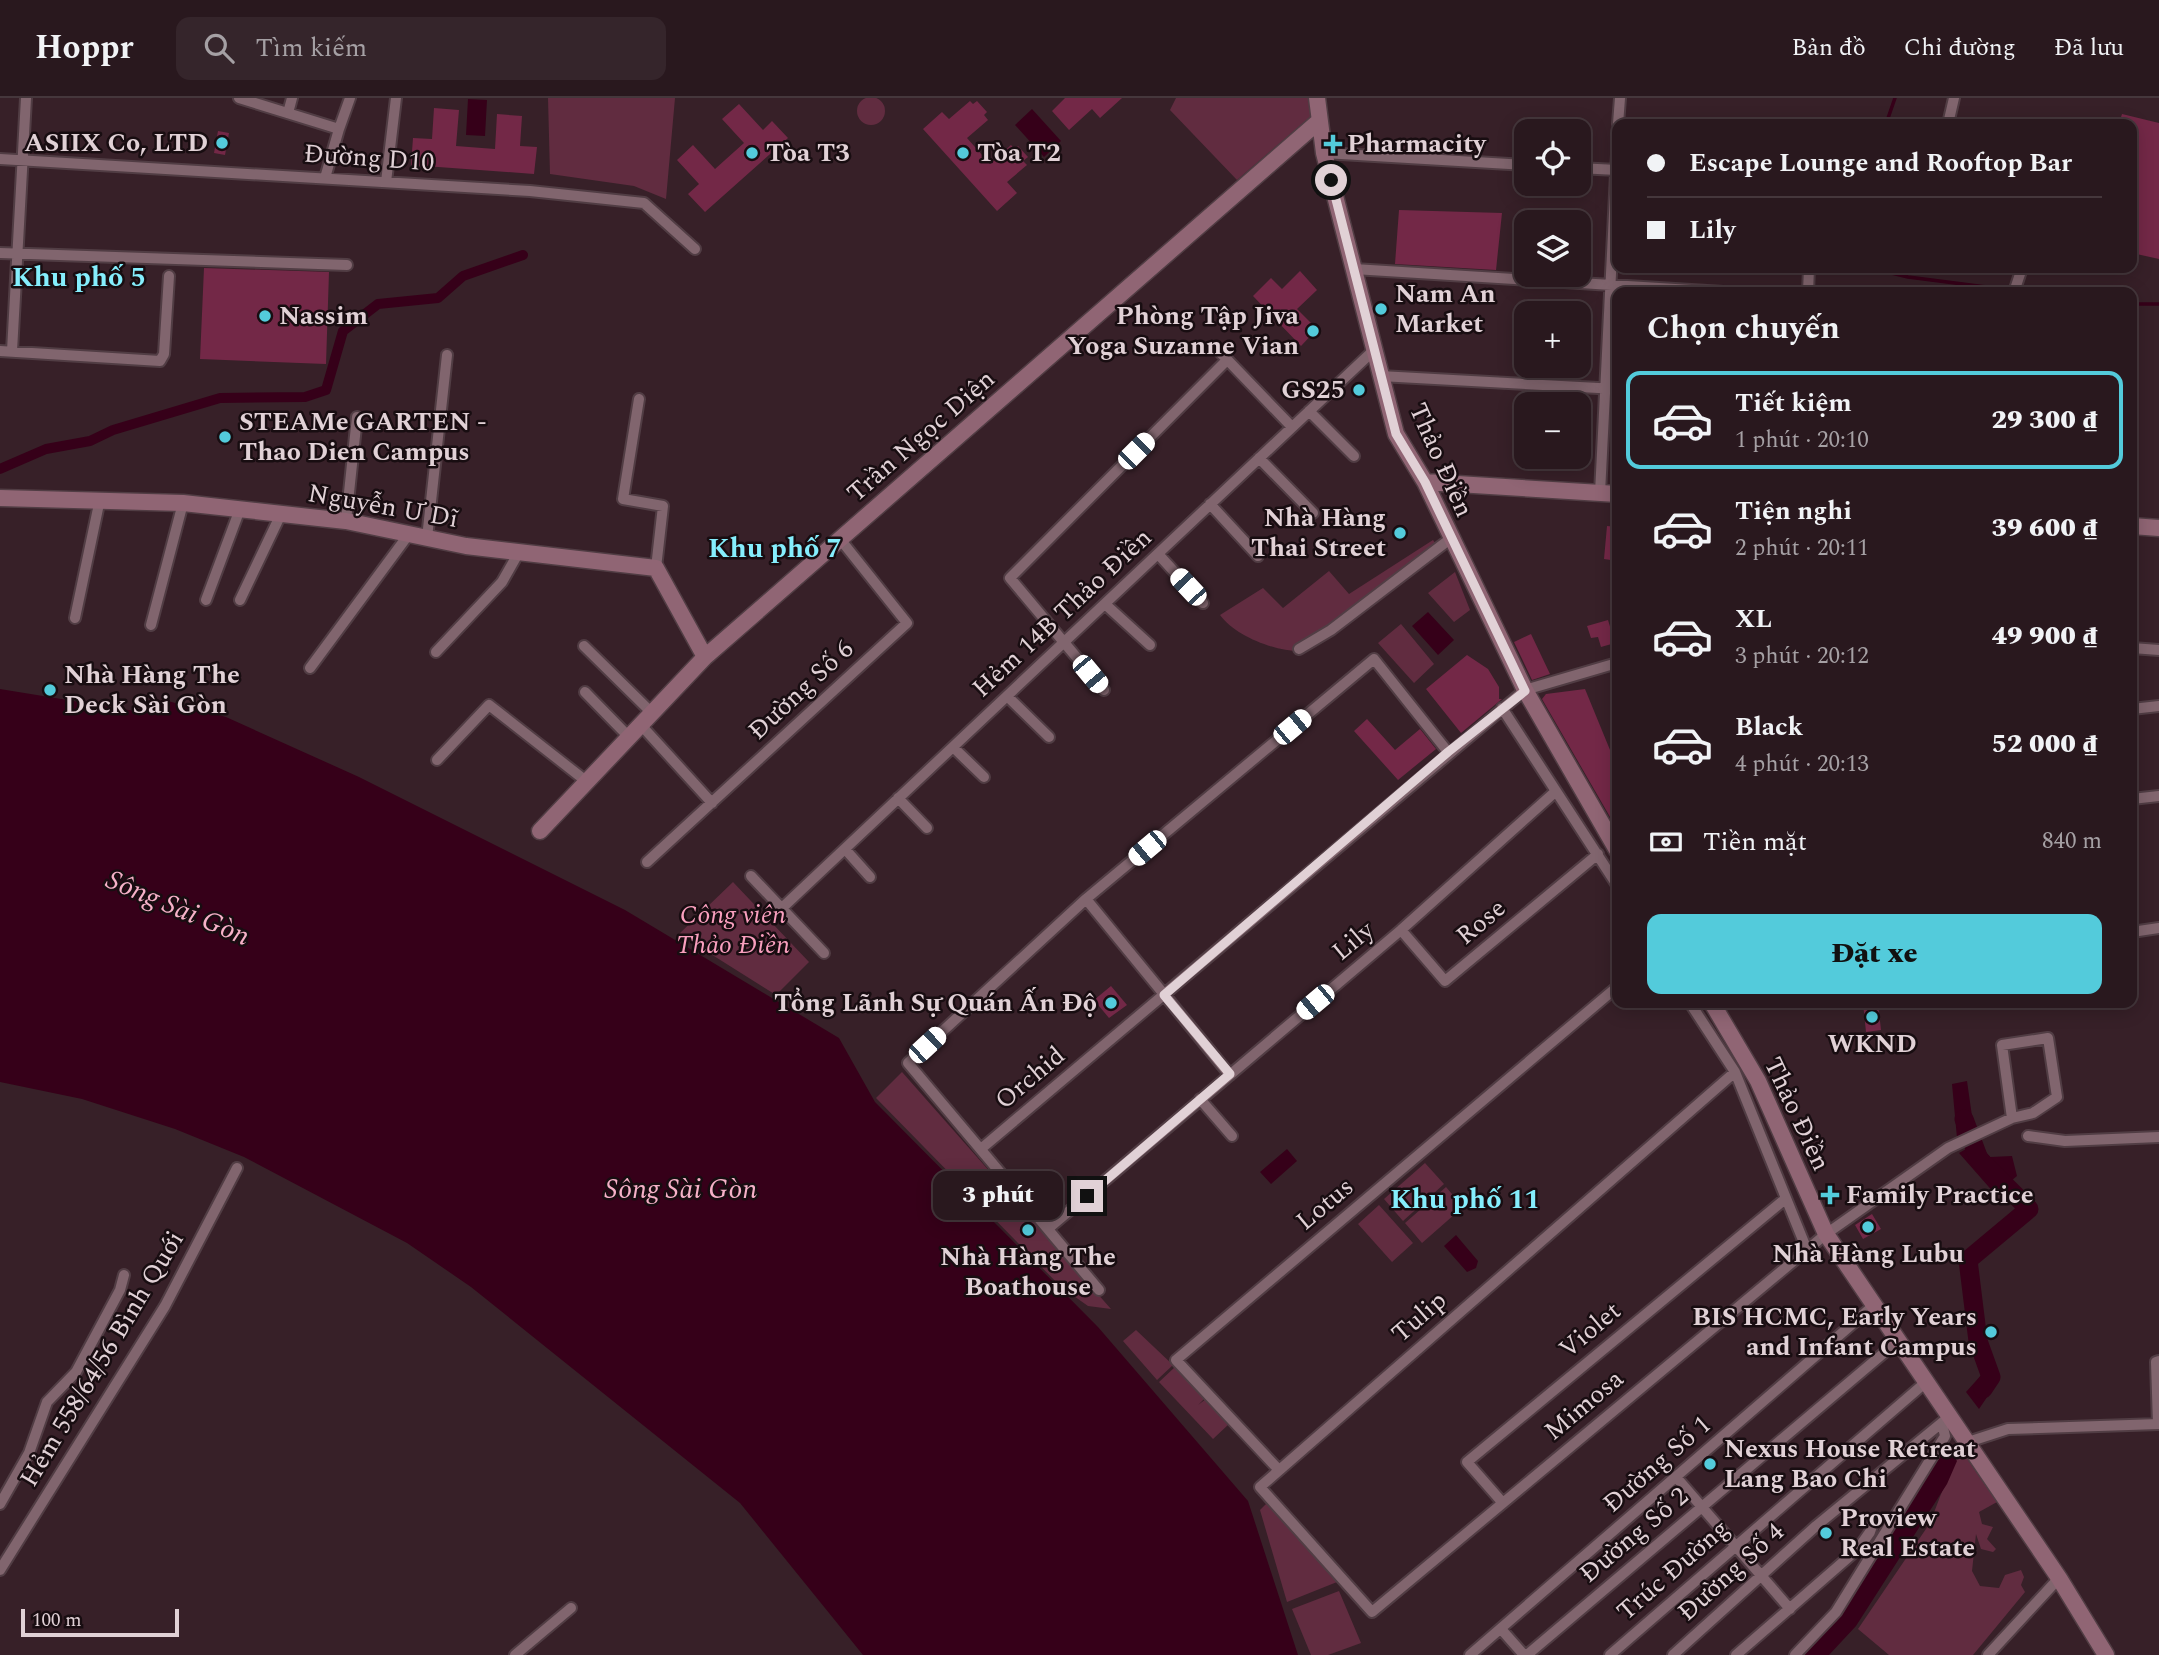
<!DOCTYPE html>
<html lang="vi">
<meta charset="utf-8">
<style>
body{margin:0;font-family:Spectral,serif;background:#35252b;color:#f1f3f6;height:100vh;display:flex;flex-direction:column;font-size:26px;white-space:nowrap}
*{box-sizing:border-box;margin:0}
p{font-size:23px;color:#a5a0a4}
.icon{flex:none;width:38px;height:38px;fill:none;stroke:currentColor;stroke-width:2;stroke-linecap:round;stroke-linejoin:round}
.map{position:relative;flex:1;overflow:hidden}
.side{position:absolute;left:1612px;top:189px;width:525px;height:721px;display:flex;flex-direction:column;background:#29181e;border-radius:14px;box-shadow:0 4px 18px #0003,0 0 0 2px #45373c}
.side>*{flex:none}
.top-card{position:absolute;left:1612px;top:21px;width:525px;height:154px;border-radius:14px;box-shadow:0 4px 18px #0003,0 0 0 2px #45373c;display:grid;align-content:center;height:154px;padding:0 35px;background:#29181e}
.buttons{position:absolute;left:1514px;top:21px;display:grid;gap:14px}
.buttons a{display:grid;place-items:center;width:77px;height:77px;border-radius:14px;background:#29181e;box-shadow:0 4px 18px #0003,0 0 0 2px #45373c;font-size:35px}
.scale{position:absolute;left:21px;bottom:18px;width:158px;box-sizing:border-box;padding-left:7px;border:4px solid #e1d1d6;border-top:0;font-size:19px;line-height:24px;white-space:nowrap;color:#e1d1d6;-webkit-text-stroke:5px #180d11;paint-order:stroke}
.end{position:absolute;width:32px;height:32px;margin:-16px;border:9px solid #e1d1d6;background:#111;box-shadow:0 0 0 4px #111}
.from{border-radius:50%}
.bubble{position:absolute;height:49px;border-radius:14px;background:#29181e;box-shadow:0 4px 18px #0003,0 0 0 2px #45373c;font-size:23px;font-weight:800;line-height:49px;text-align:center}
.car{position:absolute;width:21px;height:42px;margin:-21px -10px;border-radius:9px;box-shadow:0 0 5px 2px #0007;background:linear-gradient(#fff 24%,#345 0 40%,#fff 0 76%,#345 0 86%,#fff 0)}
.top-card b{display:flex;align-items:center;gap:24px;height:66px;font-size:26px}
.top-card b+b{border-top:2px solid #45373c}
.top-card i{width:18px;height:18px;background:#f1f3f6}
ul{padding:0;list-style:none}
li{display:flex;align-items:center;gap:21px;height:98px;margin:0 14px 10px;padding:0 21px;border:4px solid transparent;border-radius:14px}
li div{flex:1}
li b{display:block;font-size:26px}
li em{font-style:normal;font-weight:800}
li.current{border-color:#53cbdb}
li>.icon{width:63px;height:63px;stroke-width:1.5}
h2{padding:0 35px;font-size:32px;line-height:84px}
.pay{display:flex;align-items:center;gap:18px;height:77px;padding:0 35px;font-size:26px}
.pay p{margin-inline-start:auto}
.action{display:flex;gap:14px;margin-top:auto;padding:14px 35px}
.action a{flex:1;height:80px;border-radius:14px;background:#53cbdb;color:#111;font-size:28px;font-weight:800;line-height:80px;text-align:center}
header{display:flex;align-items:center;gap:42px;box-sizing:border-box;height:98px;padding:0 35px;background:#29181e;border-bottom:2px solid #45373c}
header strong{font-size:33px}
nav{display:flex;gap:38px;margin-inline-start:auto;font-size:24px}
.search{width:490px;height:63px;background:#35252b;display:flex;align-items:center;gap:18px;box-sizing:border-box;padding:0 24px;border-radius:14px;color:#a5a0a4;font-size:26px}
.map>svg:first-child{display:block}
.green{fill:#612c40}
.water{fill:#360019}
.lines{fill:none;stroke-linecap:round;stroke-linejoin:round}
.stream{stroke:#360019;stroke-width:3.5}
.canal{stroke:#360019;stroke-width:10}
.river{stroke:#360019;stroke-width:19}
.building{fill:#732847}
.street-casing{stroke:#513d44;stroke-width:14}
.secondary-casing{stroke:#513d44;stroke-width:19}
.street{stroke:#81656e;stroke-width:10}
.secondary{stroke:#906574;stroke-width:16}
.route{stroke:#e1d1d6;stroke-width:9}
.poi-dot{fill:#53cbdb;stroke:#180d11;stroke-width:2.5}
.labels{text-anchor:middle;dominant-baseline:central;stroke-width:5;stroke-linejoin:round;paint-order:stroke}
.poi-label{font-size:26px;font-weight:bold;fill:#e1d1d6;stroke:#180d11;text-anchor:start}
.street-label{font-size:26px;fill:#e1d1d6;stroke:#180d11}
.park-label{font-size:26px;font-style:italic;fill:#f99fbe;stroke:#180d11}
.neighbourhood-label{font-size:28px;font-weight:bold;fill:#85eefd;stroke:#180d11}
.water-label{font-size:28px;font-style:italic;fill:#f6b1c8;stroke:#180d11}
</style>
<header>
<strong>Hoppr</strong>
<div class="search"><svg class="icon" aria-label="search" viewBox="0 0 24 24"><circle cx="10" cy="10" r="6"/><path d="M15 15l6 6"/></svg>Tìm kiếm</div>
<nav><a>Bản đồ</a><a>Chỉ đường</a><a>Đã lưu</a></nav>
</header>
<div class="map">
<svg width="2159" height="1557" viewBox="0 0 2159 1557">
<rect width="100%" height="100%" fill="#372028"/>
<path class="green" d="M857 13a14 14 0 1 1 28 0a14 14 0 1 1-28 0Z
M 548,0 L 675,0 L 666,101 L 634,88 L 550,76 Z
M 1176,0 L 1310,0 L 1310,19 L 1237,82 L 1170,12 Z
M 1433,442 L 1438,449 L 1302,553 C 1276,554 1235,538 1220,517 L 1263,490 L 1283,510 L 1329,473 L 1349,496 Z
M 1455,474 L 1470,512 L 1454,524 L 1428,495 Z
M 1401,526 L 1434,566 L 1414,585 L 1378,545 Z
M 733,784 L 809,864 L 776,897 L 679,836 Z
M 902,974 L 1111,1211 L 1088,1208 L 1061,1189 L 876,1000 Z
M 1425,1065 L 1444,1086 L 1403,1123 L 1384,1101 Z
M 1446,1089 L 1463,1109 L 1422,1145 L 1405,1125 Z
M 1379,1107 L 1413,1145 L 1392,1164 L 1358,1126 Z
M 1136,1232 L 1173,1267 L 1157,1282 L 1123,1243 Z
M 1175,1269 L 1205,1300 L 1198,1307 L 1206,1301 L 1229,1326 L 1213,1341 L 1159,1284 Z
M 1959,1349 L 1997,1404 L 1979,1414 L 1982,1426 L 1993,1429 L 1987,1441 L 1996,1451 L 1993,1454 L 1981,1451 L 1976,1436 L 1972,1473 L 1980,1488 L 1999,1490 L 2005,1477 L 2021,1472 L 2024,1479 L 2021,1487 L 2025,1494 L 1973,1557 L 1889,1557 L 1858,1531 L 1930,1425 Z
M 1268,1404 L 1337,1484 L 1287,1504 L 1260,1412 Z
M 1339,1493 L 1361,1545 L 1328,1557 L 1311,1557 L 1292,1511 Z"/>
<path class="water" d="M 468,1 L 487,2 L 485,38 L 466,37 Z
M 1032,11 L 1061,43 L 1044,59 L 1015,27 Z
M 1428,514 L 1454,542 L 1438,557 L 1412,528 Z
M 0,591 L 135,613 L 168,603 L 226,619 L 359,679 L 625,812 L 839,940 L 875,1004 L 1098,1229 L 1248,1403 L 1298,1557 L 863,1557 L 740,1405 L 471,1189 L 407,1145 L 244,1059 L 175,1031 L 82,1001 L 0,984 Z
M 1967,983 L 1974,1032 L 1957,1040 L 1952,986 Z
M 1978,1044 L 1990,1059 L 2012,1058 L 2017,1078 L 1995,1096 L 1959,1055 Z
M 1287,1051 L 1297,1063 L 1271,1086 L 1260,1074 Z
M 1456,1137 L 1478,1163 L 1476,1170 L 1467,1174 L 1444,1148 Z
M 1992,1265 L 2000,1280 L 1979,1311 L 1966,1294 Z
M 1947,1346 L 1957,1363 L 1947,1386 L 1856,1528 L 1829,1557 L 1802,1557 L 1837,1521 L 1839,1513 Z"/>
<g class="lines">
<path class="stream" d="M 1886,26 L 1895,0
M 1871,170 L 1908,179 L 2025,194
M 2132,206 L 2159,206"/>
<path class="canal" d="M 0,371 L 46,351 L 90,343 L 113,332 L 220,300 L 305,299 L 326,292 L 343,233 L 378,206 L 438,200 L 463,178 L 523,157"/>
<path class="river" d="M 1964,1021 L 1979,1061 L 2029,1111 L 1968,1162 L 1978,1243 L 1991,1279 L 1983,1291"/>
</g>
<path class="building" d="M 1065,0 L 1122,0 L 1100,20 L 1092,11 L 1069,32 L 1052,13 Z
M 970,3 L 973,6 L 977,3 L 987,14 L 984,17 L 988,22 L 967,40 L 990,66 L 1011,47 L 1015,52 L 1018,48 L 1028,59 L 1023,63 L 1027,67 L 1007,84 L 1017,95 L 997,113 L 923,31 L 942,14 L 949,21 Z
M 739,6 L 763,32 L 772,23 L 788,40 L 705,114 L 688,96 L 699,86 L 677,62 L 693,47 L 715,71 L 744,45 L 722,21 Z
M 434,10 L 459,12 L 456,48 L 495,51 L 497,16 L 522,18 L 520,48 L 537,49 L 534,76 L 411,67 L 413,40 L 432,41 Z
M 2122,16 L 2159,25 L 2159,161 L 2132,155 L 2132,26 L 2119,26 Z
M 218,33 L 229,35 L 225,57 L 214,55 Z
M 1399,112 L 1502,115 L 1496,172 L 1395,166 Z
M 204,170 L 329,174 L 326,266 L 200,261 Z
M 1300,173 L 1317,192 L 1297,211 L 1317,231 L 1301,248 L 1253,198 L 1271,180 L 1282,191 Z
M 1607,428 L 1617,429 L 1617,463 L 1604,461 Z
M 1608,522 L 1615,545 L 1601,549 L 1598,539 L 1591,540 L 1587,528 Z
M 1531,536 L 1550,576 L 1532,582 L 1514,544 Z
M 1467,557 L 1488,571 L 1499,589 L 1499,601 L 1502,601 L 1461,635 L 1426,591 Z
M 1585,591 L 1617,669 L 1617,731 L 1542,601 L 1546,596 Z
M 1367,621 L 1395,652 L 1420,631 L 1436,651 L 1398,682 L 1354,633 Z
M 1111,888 L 1127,907 L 1109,920 L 1094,902 Z
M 1863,905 L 1878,905 L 1881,932 L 1866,934 Z
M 1872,1116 L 1881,1131 L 1863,1141 L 1855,1127 Z"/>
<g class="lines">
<g class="street-casing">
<path id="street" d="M 239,0 L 339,31 L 325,80
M 288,15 L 292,0
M 1618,26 L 1620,0
M 1948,26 L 1954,0
M 339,31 L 350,0
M 1324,55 L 1526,67
M 0,61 L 530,93 L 644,105 L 695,151
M 1578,70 L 1617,72
M 386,84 L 396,0
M 0,155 L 347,167
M 1354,171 L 1723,194
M 1808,194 L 1809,170
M 2014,194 L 2022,170
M 1216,250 L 1292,329
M 0,253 L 160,263 L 164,256 L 169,178
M 12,253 L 26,0
M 1380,278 L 1617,291
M 639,301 L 623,401 L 663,408 L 656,470
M 1309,313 L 1354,358
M 1259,360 L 1313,415
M 1600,395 L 1617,56
M 1210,406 L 1258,458
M 346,423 L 357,319
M 427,440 L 447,257
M 1158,456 L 1203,505
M 206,502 L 240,411
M 240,502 L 281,416
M 1105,506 L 1150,547
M 75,520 L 100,401
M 151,527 L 183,405
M 584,548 L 652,615
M 2132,550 L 2159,552
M 1299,551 L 1331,532 L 1450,441
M 436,554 L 502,484 L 519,454
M 310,570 L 409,436
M 1104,592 L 1010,480 L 1227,262
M 585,594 L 628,638
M 1007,598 L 1049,639
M 1502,610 L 1617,787
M 2132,611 L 2159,608
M 640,626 L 712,705
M 953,649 L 984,679
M 437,662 L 489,607 L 586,683
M 898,700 L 927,730
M 2132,701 L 2159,698
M 845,751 L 870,779
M 647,764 L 907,525 L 840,441
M 751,778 L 824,855
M 1086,801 L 1230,977
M 782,810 L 1373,253
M 1401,832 L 1445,883 L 1598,756
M 2132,834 L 2159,830
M 1690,905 L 1735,974 L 1807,1152
M 1735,974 L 1260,1389 L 1372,1514 L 1826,1136 L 1948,1050 L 2012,1020 L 2033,1015 L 2057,999 L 2048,940 L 2002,947 L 2012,1020
M 1200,1001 L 1232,1038
M 2028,1038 L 2065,1043 L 2159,1039
M 982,1050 L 1525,592 L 1617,565
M 1049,1130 L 1401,832 L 1555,694
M 1099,1192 L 908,965 L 1086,801 L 1374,561 L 1448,654
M 2158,1326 L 2156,1264 L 2159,1263
M 1968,1344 L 2008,1331 L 2159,1326
M 1278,1371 L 1176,1262 L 1617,889
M 1676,1379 L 1790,1511
M 1502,1404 L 1467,1364 L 1784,1102
M 0,1406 L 29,1355 L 47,1304 L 76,1274 L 120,1192 L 124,1177
M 0,1472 L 165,1208 L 237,1070
M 1501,1531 L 1524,1557
M 515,1557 L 571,1510
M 1470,1557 L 1873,1208
M 1527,1557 L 1898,1243
M 1610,1557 L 1926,1284
M 1673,1557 L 1816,1428 L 1950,1318
M 1736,1557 L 1858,1451 L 1870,1434 L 1874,1422
M 1795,1557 L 1836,1514 L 1945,1338 L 1942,1325
M 1988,1557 L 2059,1480"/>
</g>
<g class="secondary-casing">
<path id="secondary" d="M 1317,0 L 1324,55 L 1396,336 L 1425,384 L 1525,592 L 1617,752
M 1425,384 L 1617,396
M 0,400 L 183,405 L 346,423 L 466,448 L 656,470 L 705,559
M 2132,428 L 2159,430
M 540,733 L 705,559 L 1318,24
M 1712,905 L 1758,983 L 1826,1136 L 2059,1480 L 2106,1557"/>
</g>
<use href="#street" class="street"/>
<use href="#secondary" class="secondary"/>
</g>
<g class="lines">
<path class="route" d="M 1087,1098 L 1230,976 L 1164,897 L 1448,654 L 1525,593 L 1425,384 L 1396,336 L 1331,82"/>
</g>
<g class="poi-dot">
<circle cx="222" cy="45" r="7"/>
<path d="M1329.5 35.5h7v7h7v7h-7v7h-7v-7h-7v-7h7z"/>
<circle cx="752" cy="55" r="7"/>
<circle cx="963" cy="55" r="7"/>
<circle cx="1381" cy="211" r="7"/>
<circle cx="265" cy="218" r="7"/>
<circle cx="1313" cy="233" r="7"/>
<circle cx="1359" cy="292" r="7"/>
<circle cx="225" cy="339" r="7"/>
<circle cx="1400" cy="435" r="7"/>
<circle cx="50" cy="592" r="7"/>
<circle cx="1111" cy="905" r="7"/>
<circle cx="1872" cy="919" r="7"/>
<path d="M1826.5 1086.5h7v7h7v7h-7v7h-7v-7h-7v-7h7z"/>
<circle cx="1868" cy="1129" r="7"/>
<circle cx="1028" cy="1132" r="7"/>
<circle cx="1991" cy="1234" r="7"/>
<circle cx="1710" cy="1366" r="7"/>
<circle cx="1826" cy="1435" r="7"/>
</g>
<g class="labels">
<g class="poi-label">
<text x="208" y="45" text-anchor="end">ASIIX Co, LTD</text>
<text x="1347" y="46">Pharmacity</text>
<text x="766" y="55">Tòa T3</text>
<text x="977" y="55">Tòa T2</text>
<text x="1395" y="196">Nam An<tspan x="1395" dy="30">Market</tspan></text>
<text x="279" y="218">Nassim</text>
<text x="1299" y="218" text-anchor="end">Phòng Tập Jiva<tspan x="1299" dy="30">Yoga Suzanne Vian</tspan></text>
<text x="1345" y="292" text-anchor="end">GS25</text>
<text x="239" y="324">STEAMe GARTEN -<tspan x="239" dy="30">Thao Dien Campus</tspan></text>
<text x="1386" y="420" text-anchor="end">Nhà Hàng<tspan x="1386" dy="30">Thai Street</tspan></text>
<text x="64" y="577">Nhà Hàng The<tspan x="64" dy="30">Deck Sài Gòn</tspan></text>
<text x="1097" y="905" text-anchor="end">Tổng Lãnh Sự Quán Ấn Độ</text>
<text x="1872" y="946" text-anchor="middle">WKND</text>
<text x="1846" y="1097">Family Practice</text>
<text x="1868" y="1156" text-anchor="middle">Nhà Hàng Lubu</text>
<text x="1028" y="1159" text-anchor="middle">Nhà Hàng The<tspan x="1028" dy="30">Boathouse</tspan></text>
<text x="1977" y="1219" text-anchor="end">BIS HCMC, Early Years<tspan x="1977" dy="30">and Infant Campus</tspan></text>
<text x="1724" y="1351">Nexus House Retreat<tspan x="1724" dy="30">Lang Bao Chi</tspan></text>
<text x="1840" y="1420">Proview<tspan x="1840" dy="30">Real Estate</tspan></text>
</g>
<g class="street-label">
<text transform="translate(369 60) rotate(4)">Đường D10</text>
<text transform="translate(921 338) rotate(-41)">Trần Ngọc Diện</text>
<text transform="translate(1441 362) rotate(66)">Thảo Điền</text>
<text transform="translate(383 408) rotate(10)">Nguyễn Ư Dĩ</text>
<text transform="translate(1062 515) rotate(-43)">Hẻm 14B Thảo Điền</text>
<text transform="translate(801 592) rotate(-43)">Đường Số 6</text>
<text transform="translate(1481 824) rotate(-40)">Rose</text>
<text transform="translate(1353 843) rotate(-40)">Lily</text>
<text transform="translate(1030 980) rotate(-40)">Orchid</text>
<text transform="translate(1797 1016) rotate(65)">Thảo Điền</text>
<text transform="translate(1325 1106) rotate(-40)">Lotus</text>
<text transform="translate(1419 1219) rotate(-41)">Tulip</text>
<text transform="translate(1590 1232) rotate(-40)">Violet</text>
<text transform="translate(102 1261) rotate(-59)">Hẻm 558/64/56 Bình Quới</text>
<text transform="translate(1584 1307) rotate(-40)">Mimosa</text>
<text transform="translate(1657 1366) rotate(-41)">Đường Số 1</text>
<text transform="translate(1634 1437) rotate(-40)">Đường Số 2</text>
<text transform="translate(1673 1472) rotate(-41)">Trúc Đường</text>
<text transform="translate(1731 1474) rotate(-42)">Đường Số 4</text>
</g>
<g class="park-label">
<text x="733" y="817">Công viên<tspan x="733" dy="30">Thảo Điền</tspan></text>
</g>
<g class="neighbourhood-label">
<text x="79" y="179">Khu phố 5</text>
<text x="775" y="450">Khu phố 7</text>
<text x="1465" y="1101">Khu phố 11</text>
</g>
<g class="water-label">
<text transform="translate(178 810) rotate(23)">Sông Sài Gòn</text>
<text x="681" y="1091">Sông Sài Gòn</text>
</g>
</g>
</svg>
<div class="buttons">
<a><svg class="icon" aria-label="locate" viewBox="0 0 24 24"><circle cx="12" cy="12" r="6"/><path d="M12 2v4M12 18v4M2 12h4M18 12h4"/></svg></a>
<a><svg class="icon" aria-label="layers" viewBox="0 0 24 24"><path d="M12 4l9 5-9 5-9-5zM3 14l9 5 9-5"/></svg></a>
<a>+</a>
<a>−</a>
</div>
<div class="scale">100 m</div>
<i class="end from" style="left:1331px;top:82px"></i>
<i class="end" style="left:1087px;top:1098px"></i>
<div class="bubble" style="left:933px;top:1073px;width:130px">3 phút</div>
<i class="car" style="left:1136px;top:353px;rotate:45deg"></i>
<i class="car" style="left:1188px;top:489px;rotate:317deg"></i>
<i class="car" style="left:1090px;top:576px;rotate:140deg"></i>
<i class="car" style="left:1292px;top:629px;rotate:50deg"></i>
<i class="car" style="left:1147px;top:750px;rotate:230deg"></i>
<i class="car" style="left:1315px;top:904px;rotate:230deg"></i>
<i class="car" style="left:927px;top:947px;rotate:47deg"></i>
<div class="top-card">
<b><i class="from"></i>Escape Lounge and Rooftop Bar</b>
<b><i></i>Lily</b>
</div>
<section class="side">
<h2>Chọn chuyến</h2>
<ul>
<li class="current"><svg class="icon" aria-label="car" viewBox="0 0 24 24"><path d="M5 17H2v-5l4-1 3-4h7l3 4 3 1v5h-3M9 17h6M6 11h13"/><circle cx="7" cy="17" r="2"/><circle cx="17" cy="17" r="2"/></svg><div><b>Tiết kiệm</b><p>1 phút · 20:10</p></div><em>29 300 ₫</em></li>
<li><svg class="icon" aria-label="car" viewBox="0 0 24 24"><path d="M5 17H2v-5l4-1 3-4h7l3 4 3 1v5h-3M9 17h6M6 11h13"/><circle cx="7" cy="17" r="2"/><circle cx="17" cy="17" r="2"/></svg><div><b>Tiện nghi</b><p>2 phút · 20:11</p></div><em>39 600 ₫</em></li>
<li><svg class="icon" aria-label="car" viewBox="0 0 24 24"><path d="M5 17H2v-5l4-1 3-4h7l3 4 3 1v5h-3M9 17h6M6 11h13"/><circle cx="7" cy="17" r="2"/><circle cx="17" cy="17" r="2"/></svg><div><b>XL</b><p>3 phút · 20:12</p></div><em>49 900 ₫</em></li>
<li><svg class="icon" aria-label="car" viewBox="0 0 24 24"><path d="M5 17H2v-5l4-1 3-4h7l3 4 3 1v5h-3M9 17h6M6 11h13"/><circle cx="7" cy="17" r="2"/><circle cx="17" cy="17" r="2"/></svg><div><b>Black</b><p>4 phút · 20:13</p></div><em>52 000 ₫</em></li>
</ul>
<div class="pay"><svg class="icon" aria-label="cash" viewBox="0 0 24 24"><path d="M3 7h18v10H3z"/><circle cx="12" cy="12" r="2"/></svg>Tiền mặt<p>840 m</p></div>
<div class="action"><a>Đặt xe</a></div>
</section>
</div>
